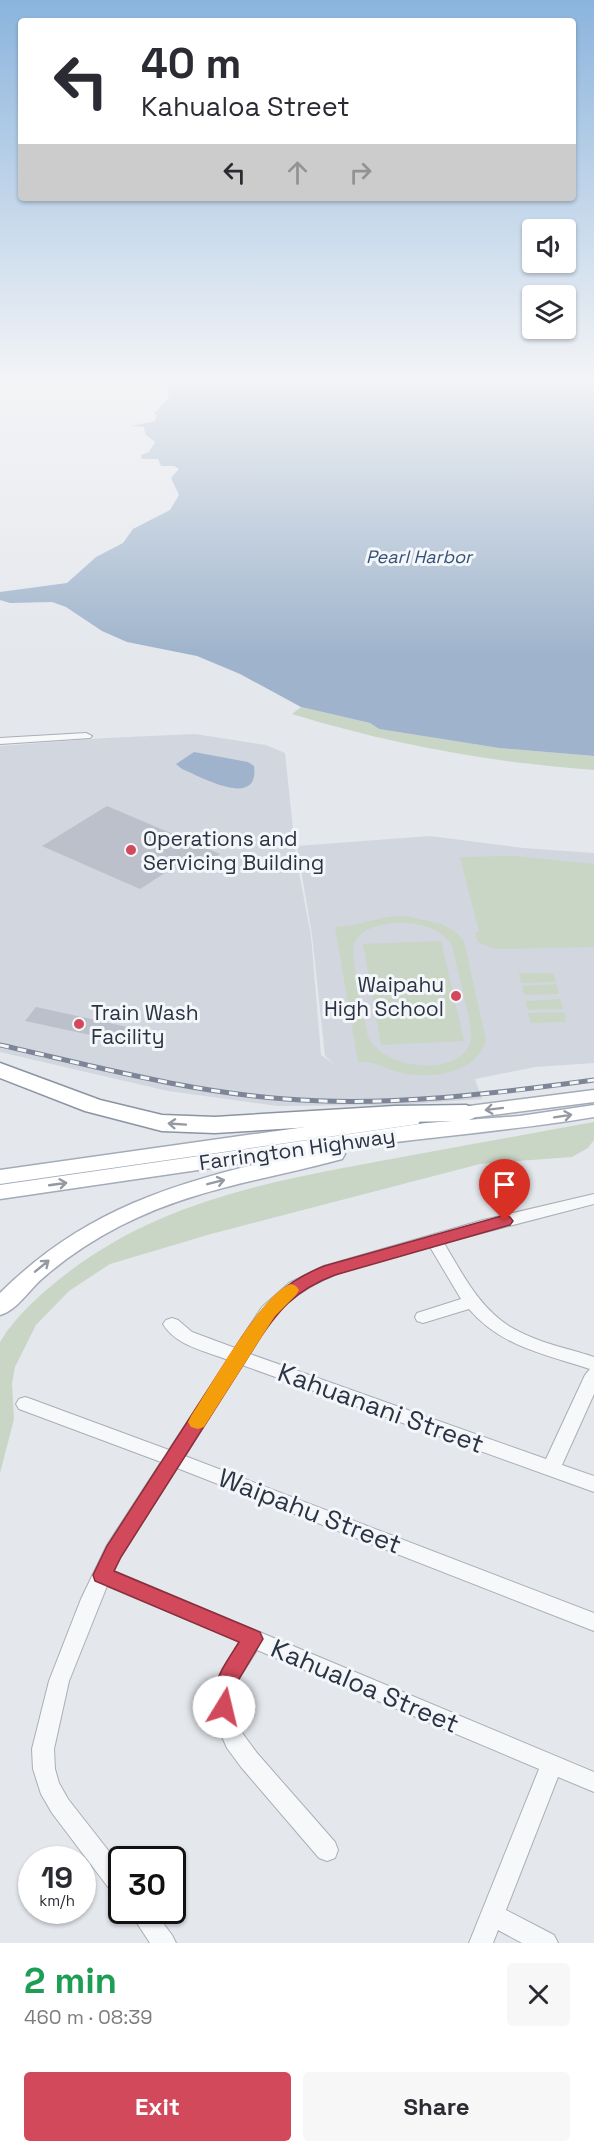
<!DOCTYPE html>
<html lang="en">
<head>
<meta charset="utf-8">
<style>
  :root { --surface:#fff; --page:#f7f7f7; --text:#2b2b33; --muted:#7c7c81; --accent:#d1495b }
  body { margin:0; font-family:"Space Grotesk",sans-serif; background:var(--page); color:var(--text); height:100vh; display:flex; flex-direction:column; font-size:22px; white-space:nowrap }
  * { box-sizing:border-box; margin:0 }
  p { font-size:20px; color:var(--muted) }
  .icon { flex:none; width:33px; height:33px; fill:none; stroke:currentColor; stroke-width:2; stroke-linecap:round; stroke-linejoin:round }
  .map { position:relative; height:1943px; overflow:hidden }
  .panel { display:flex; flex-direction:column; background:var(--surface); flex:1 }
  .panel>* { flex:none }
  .top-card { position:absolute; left:18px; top:18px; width:558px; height:183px; border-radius:6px; box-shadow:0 2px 4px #0004; background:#fff; color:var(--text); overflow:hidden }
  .controls { position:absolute; left:522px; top:219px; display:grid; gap:12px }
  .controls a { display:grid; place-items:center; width:54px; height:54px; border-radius:6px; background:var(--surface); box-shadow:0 2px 4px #0004; font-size:30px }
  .speed { position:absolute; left:18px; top:1846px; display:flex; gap:12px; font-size:30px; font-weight:700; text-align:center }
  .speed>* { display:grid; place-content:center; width:78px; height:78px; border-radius:50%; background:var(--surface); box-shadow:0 2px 4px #0004; line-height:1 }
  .speed small { font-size:15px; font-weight:400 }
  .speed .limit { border:3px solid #111; border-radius:9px; background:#fff; color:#111 }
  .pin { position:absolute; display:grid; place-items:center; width:51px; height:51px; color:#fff; margin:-62px -26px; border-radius:50% 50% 50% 0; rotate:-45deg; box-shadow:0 0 6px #0007 }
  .pin .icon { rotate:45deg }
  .me { position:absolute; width:66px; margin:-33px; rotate:9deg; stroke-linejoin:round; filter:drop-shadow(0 0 4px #0008) }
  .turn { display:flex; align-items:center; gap:21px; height:126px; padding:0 24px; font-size:27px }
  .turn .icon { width:78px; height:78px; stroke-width:2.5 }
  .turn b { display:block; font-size:42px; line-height:51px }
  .lanes { display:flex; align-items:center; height:57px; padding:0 24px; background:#0003; justify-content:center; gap:30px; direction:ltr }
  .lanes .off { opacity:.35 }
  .round { display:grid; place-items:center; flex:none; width:63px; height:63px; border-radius:6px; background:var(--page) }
  .headline { display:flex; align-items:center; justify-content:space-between; height:102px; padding:0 24px }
  h1 { font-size:36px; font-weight:700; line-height:45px; color:#1e9e55 }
  .primary-button { display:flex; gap:12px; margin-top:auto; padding:12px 24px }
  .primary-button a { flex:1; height:69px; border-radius:6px; background:var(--accent); color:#fff; font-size:24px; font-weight:700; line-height:69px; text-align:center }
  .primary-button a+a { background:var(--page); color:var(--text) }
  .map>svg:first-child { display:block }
  .built { fill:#d2d6de }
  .green { fill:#c9d6c5; fill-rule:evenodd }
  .water { fill:#9fb4cc }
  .building { fill:#bbc0ca }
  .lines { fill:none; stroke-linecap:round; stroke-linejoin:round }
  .minor-casing { stroke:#a9aeb7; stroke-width:2 }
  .major-casing { stroke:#a3abb8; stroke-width:3 }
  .highway-casing { stroke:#8b94a3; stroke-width:3 }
  .minor { fill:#f7f8fa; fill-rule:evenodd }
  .major { fill:#fff; fill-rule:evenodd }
  .highway { fill:#fff; fill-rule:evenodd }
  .rail-casing { stroke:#7d8696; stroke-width:5 }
  .rail { stroke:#f4f6f9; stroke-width:3; stroke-dasharray:9; stroke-linecap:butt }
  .oneway { stroke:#959aa2 }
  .route { fill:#d1495b; stroke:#882f3b; stroke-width:1.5 }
  .slow { fill:#f59e0b }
  .poi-dot { fill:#d1495b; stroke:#f4f6f9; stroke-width:2 }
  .labels { text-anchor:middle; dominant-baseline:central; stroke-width:6; stroke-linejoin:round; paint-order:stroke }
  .far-water-label { font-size:18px; font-style:italic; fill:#34527a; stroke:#f4f6f9 }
  .poi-label { font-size:21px; fill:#2b3445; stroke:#f4f6f9; text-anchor:start }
  .street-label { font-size:21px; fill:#2b3445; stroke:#f4f6f9 }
  .near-street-label { font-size:26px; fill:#2b3445; stroke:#f4f6f9 }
</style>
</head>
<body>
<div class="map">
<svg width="594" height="1943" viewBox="0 0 594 1943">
  <rect width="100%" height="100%" fill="#e4e7ec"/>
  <path class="built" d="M195 734 266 745 285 753 296 857 311 936 321 1055 334 1064 325 1056 312 935 297 846 430 836 523 848 594 853V1063L535 1067 475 1079 482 1099 397 1105 278 1106 168 1091 0 1052V746L106 738Z"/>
  <g class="green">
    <path d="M301 707 370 723 379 729 499 748 594 756V770C488 762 394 745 292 714Z"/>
    <path d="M514 856 594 864V947L494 949 478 942 475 933 479 932 460 857Z"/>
    <path d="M406 916 441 924 456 932 464 941 486 1041C475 1074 432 1079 402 1073 383 1069 379 1061 358 1062L335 927C361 926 380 915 406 916ZM392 923C414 922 439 926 452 945 455 960 474 1030 471 1040 461 1079 384 1070 368 1037 365 1021 350 956 354 945 359 929 378 925 392 923Z"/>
    <path d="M441 941 464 1041 381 1045 363 944Z"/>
    <path d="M553 973 556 982 521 983 519 973Z"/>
    <path d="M556 984 559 994 524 995 522 986Z"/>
    <path d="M560 999 563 1009 528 1010 525 1001Z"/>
    <path d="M564 1012 566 1022 531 1023 528 1013Z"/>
    <path d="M594 1122V1140L588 1148 572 1157 480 1164 211 1234 110 1264 69 1291 36 1325 15 1367 12 1384 14 1419 0 1473V1342C16 1315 42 1293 66 1274 164 1198 279 1180 397 1158 463 1146 528 1134 594 1122Z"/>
  </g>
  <g class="water">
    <path d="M165 381H594V756L499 748 379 729 370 723 301 707 240 674 197 656 127 642 102 631 66 607 52 602 10 603 0 600V592L67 583 96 557 123 543 133 529 170 510 179 495 171 478 179 469 174 466H161L158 459H142L141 455 149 452 155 442 145 434 144 427 131 426 155 421 157 415 154 414 168 398 170 390Z"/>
    <path d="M194 752 248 762 254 766C260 810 201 777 182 769L176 764Z"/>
  </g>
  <g class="building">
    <path d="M107 806 220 854 198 868 182 862 140 889 42 846Z"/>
    <path d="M36 1007 132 1028 123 1042 25 1021Z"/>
  </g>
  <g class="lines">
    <g class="minor-casing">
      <g id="minor">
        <path d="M86 733 92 736 90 738 0 744V738Z"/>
        <path d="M594 1194V1204L444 1243C463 1275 481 1311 514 1329 539 1343 567 1348 594 1357V1394L562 1465 594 1476V1492L242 1365 185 1456 594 1613V1631L177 1468 121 1556 114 1571 594 1772V1792L558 1777 506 1910 554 1935 558 1943H522L498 1930 493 1943H469L539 1769 257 1650 238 1680 234 1691 238 1723 243 1734 257 1753 335 1842 338 1850 335 1858 327 1861 319 1858 241 1767 227 1748 216 1723 214 1691 222 1669 240 1642 107 1586 69 1681 54 1749 55 1769 59 1783 68 1799 122 1868V1898L114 1895 52 1813 41 1794 33 1769 32 1749 49 1681 81 1599 107 1545 161 1462 19 1409 16 1404 19 1399 25 1397 31 1399 169 1450 228 1360C206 1351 176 1346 163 1324L166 1320 172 1318 178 1320 192 1332 235 1348 262 1307 289 1283 324 1266 483 1220ZM430 1247 461 1299 417 1313 415 1317 417 1321 423 1323 469 1309C502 1347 544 1354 590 1369L585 1375 546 1459 250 1354C258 1341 265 1326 275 1315 313 1272 377 1262 430 1247Z"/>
        <path d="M129 1911H154L172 1935 176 1943H150Z"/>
      </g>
    </g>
    <g class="major-casing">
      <g id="major">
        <path d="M594 1090V1102L454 1120 447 1119 444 1114 447 1109 454 1108Z"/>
        <path d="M594 1105V1117C510 1131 426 1137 342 1149L345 1154 342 1159C265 1180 194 1188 120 1226 93 1240 67 1257 44 1277 30 1288 18 1310 0 1315V1293C85 1209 174 1183 287 1157L0 1199V1185L426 1123 520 1116Z"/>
        <path d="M411 1112 418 1114 421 1119 418 1124 0 1184V1170Z"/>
      </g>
    </g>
    <g class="highway-casing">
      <path id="highway" d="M0 1063 100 1100 162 1115 215 1117 395 1106 466 1105 474 1108 478 1113 474 1118 466 1121 395 1122 215 1133 162 1131 85 1111 0 1078Z"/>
    </g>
    <use href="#minor" class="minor"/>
    <use href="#major" class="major"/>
    <use href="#highway" class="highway"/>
    <g class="rail-casing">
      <path id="rail" d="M0 1045C94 1066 189 1092 286 1099 389 1107 492 1094 594 1080"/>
    </g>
    <use href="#rail" class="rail"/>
  </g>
  <defs><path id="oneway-shaft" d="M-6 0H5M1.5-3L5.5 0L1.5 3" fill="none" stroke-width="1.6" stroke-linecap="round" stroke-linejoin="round" transform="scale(1.5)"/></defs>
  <g class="oneway">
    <use href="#oneway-shaft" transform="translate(494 1109) rotate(173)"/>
    <use href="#oneway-shaft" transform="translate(563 1116) rotate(-9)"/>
    <use href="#oneway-shaft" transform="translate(177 1124) rotate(-176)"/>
    <use href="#oneway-shaft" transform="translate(216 1182) rotate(-14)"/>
    <use href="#oneway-shaft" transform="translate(58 1184) rotate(-8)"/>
    <use href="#oneway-shaft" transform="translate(42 1266) rotate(-39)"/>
  </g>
  <linearGradient id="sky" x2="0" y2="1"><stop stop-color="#8bb4dd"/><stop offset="0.58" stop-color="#f3f4f6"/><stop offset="1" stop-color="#f3f4f6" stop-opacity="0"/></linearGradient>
  <rect width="594" height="653" fill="url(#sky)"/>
  <path class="route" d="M505 1215 510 1217 513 1221 510 1225 335 1275C295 1290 277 1311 255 1346L121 1557 114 1571 260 1632 263 1639 239 1679 232 1714 224 1717 217 1714C205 1689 226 1663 239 1642L95 1581 93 1575 107 1546 242 1337C266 1302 284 1282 324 1266Z"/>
  <path class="slow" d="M291 1284 296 1286 299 1290 296 1295 275 1316 204 1427 198 1429 191 1427 188 1422 191 1416C209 1389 262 1293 291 1284Z"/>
  <g class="poi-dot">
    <circle cx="131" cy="850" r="6"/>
    <circle cx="456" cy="996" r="6"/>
    <circle cx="79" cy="1024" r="6"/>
  </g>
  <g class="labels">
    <g class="far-water-label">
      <text x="419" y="556">Pearl Harbor</text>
    </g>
    <g class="poi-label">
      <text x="143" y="838">Operations and<tspan x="143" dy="24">Servicing Building</tspan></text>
      <text x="444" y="984" text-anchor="end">Waipahu<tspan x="444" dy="24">High School</tspan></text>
      <text x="91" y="1012">Train Wash<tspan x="91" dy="24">Facility</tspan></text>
    </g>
    <g class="street-label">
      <text transform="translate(297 1149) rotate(-8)">Farrington Highway</text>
    </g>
    <g class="near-street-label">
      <text transform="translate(381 1408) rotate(20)">Kahuanani Street</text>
      <text transform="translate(310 1511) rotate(21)">Waipahu Street</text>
      <text transform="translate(365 1686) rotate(23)">Kahualoa Street</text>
    </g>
  </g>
</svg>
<div class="controls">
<a><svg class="icon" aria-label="sound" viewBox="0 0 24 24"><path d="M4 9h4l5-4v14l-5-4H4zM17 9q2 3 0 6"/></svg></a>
<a><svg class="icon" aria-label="layers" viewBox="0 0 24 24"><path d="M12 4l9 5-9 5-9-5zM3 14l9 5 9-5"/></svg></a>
</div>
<div class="speed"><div>19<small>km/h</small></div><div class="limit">30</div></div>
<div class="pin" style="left:505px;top:1221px;background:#d93025"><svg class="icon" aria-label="arrive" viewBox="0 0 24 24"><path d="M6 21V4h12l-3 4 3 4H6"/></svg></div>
<svg class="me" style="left:224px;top:1707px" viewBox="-20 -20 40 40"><circle r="19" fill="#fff"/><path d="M0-13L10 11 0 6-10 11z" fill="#d1495b"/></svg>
<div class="top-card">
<div class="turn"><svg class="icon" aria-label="left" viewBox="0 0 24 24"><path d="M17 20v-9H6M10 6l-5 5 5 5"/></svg><div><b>40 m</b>Kahualoa Street</div></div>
<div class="lanes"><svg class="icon" aria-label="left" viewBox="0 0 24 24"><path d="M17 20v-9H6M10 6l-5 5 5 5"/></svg><svg class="icon off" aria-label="ahead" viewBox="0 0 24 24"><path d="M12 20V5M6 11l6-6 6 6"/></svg><svg class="icon off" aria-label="right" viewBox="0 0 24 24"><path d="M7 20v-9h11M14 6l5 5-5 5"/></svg></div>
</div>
</div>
<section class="panel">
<div class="headline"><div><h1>2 min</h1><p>460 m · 08:39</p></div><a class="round"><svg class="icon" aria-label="close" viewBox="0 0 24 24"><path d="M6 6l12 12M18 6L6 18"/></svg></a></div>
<div class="primary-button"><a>Exit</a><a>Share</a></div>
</section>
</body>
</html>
